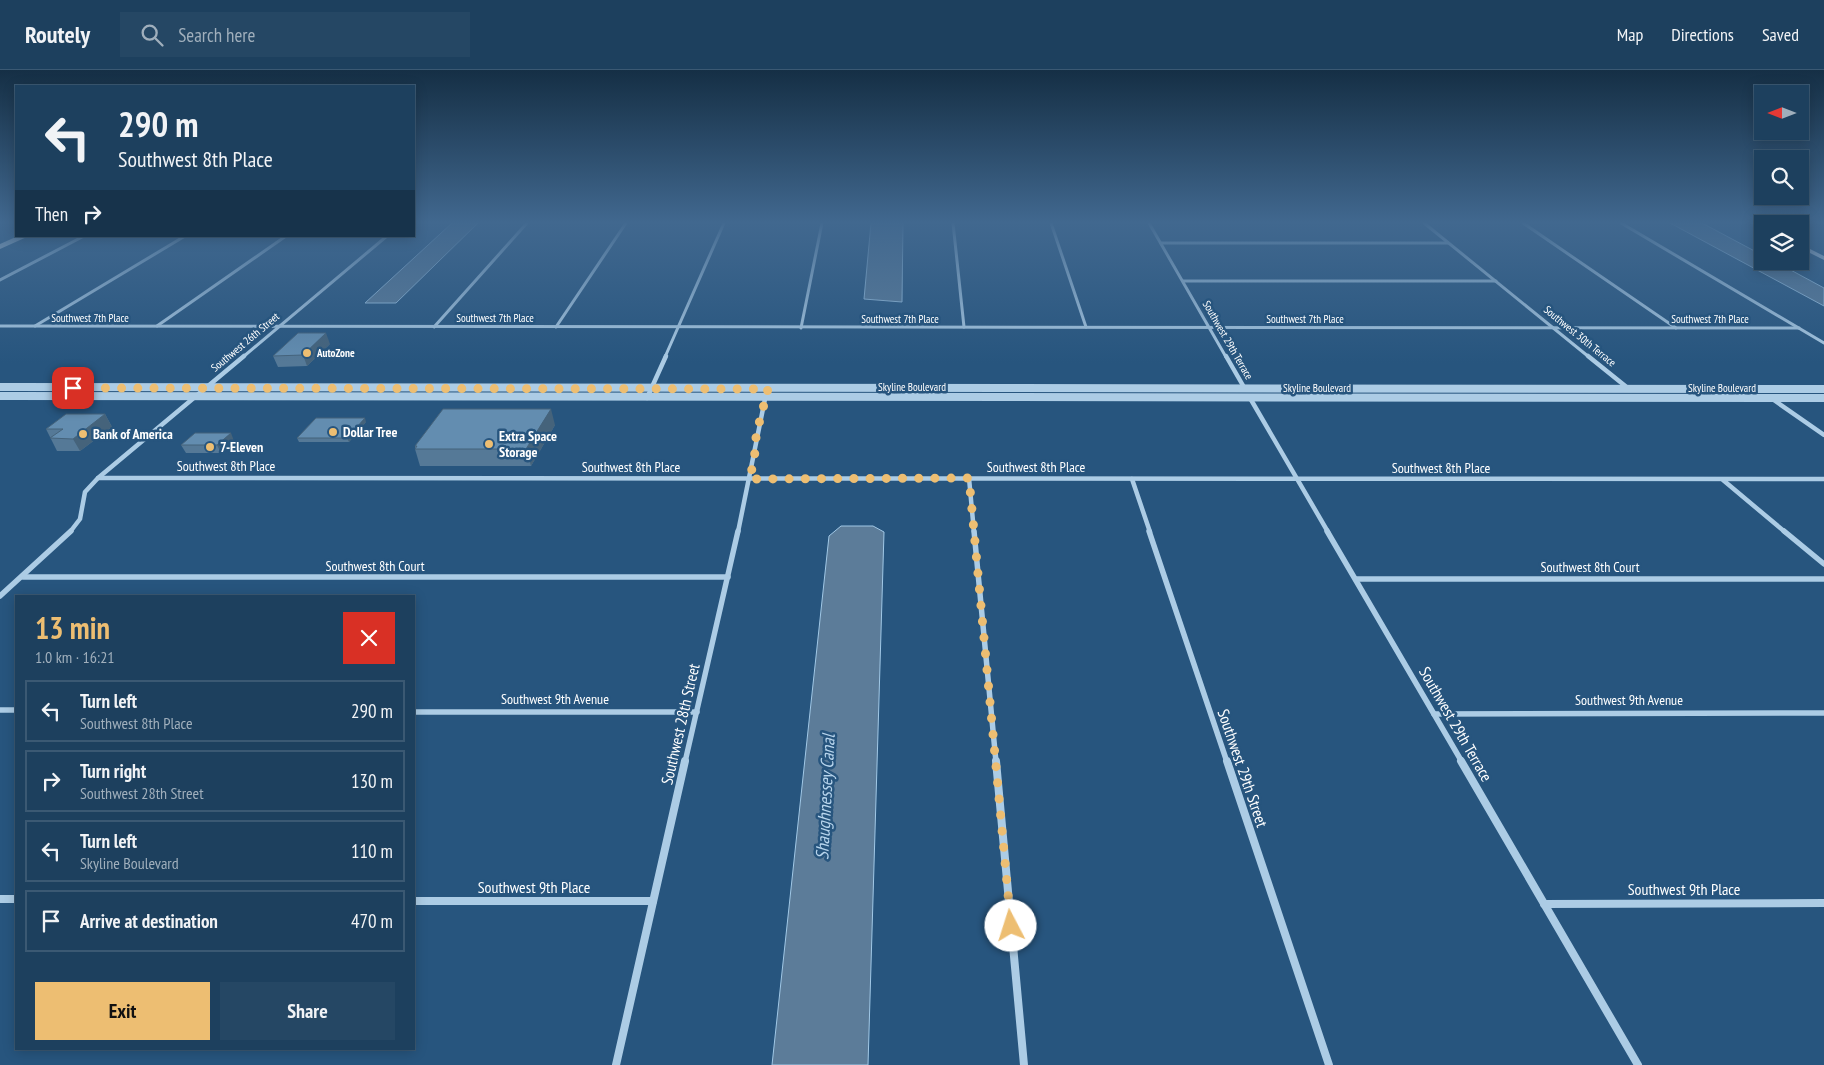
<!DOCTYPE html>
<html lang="en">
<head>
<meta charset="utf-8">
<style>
  :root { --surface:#1d405e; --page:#254764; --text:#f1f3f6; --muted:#a0afbc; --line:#3b5973; --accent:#edbe72 }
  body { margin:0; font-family:"PT Sans Narrow",sans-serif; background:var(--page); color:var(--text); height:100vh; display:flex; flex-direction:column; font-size:19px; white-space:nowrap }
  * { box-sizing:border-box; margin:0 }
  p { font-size:16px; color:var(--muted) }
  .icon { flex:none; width:28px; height:28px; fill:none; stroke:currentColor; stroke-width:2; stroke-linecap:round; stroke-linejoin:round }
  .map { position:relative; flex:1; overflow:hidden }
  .details { position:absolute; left:15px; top:525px; width:400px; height:455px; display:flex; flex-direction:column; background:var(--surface); border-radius:0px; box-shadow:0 2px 12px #0003,0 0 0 1px var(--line) }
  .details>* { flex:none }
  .hud { position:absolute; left:15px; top:15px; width:400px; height:152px; border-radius:0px; box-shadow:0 2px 12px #0003,0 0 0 1px var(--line); background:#1d405e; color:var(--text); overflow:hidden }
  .needle { width:32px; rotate:270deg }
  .buttons { position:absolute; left:1754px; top:15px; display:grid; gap:10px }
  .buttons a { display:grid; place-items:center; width:55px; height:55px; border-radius:0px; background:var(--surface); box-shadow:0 2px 12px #0003,0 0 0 1px var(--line); font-size:25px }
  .pin { position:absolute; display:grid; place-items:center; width:42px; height:42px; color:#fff; margin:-21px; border-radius:10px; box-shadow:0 2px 8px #0006 }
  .me { position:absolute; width:55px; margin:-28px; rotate:355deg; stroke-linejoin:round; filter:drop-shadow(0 0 4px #0008) }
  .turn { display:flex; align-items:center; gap:18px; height:105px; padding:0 20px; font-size:22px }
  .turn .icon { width:65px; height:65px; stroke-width:2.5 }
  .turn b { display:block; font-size:35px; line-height:42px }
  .then { display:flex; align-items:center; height:48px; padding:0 20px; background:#0003; gap:10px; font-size:19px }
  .round { display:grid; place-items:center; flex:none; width:52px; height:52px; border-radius:0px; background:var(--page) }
  .head { display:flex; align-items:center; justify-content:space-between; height:85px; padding:0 20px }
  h1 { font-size:30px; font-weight:800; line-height:38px; color:var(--accent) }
  .action { display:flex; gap:10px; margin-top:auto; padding:10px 20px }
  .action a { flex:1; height:58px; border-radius:0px; background:var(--accent); color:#111; font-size:20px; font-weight:800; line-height:58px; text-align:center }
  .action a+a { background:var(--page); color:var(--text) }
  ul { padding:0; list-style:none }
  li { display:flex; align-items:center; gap:15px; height:62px; margin:0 10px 8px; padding:0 10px; border:2px solid var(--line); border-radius:0px }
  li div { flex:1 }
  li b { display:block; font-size:19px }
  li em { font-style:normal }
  header { display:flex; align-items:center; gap:30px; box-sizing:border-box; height:70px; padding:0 25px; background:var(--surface); border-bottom:1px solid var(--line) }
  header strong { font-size:24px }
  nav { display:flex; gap:28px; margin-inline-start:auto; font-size:18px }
  .search { width:350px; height:45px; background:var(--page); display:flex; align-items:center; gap:12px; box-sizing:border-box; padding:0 18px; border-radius:0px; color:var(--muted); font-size:19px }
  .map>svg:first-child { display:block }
  .water { fill:#5c7c99; stroke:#a1c8e6 }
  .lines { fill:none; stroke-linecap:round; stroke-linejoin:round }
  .minor-far3 { stroke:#accce5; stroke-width:3 }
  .minor-far2 { stroke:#accce5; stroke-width:4.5 }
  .minor-far1 { stroke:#accce5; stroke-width:5.5 }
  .minor { stroke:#accce5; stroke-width:8 }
  .tertiary { stroke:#accce5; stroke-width:8 }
  .secondary { fill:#d6e6f5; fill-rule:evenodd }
  .trunk { fill:#f6fafe; fill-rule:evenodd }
  .wall { fill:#557997 }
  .shaded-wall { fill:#45637b }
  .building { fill:#638db0; stroke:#45637b }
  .route { stroke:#edbe72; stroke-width:9; stroke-dasharray:0 16.2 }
  .poi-dot { fill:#edbe72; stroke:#27557e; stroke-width:2 }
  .labels { text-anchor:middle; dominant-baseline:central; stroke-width:5; stroke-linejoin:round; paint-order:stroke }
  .far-street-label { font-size:11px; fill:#fff; stroke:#27557e }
  .far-poi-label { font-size:11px; font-weight:bold; fill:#fff; stroke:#27557e; text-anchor:start }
  .poi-label { font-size:14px; font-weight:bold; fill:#fff; stroke:#27557e; text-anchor:start }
  .street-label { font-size:14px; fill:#fff; stroke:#27557e }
  .near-street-label { font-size:16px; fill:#fff; stroke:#27557e }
  .near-water-label { font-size:18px; font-style:italic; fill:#b8d5ed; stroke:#27557e }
</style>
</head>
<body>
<header>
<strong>Routely</strong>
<div class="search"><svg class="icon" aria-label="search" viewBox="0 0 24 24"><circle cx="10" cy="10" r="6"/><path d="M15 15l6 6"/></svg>Search here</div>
<nav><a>Map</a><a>Directions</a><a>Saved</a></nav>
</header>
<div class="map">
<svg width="1824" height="995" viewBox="0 0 1824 995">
  <rect width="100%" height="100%" fill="#27557e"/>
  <g class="water">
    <path d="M452 153H478L396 233H365Z"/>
    <path d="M871 153H903L902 232 864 229Z"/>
    <path d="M1670 153H1702L1762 185V191H1774L1824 218V236Z"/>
    <path d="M841 456H873L884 462 868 995H772L829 466Z"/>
  </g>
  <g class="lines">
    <g class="minor-far3">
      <path d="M953 153 964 257"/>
      <path d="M1051 153 1086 257"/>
      <path d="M1149 153 1226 287"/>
      <path d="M1424 153 1589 287"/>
      <path d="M1523 153 1676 258"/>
      <path d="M1621 153 1824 273"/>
      <path d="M1161 173H1448"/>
      <path d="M0 210 84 166"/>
      <path d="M1183 211H1496"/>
      <path d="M0 256 1799 258"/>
      <path d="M35 256 185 166"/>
      <path d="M157 256 286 166"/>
      <path d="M434 257 527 153"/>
      <path d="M556 257 626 153"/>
      <path d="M801 258 822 153"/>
      <path d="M243 287 387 166"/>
      <path d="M665 287 724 153"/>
    </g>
    <g class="minor-far2">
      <path d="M1226 286 1245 319"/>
      <path d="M1588 286 1629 319"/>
      <path d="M647 328 666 286"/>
      <path d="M1250 328 1328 462"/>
      <path d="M1771 328 1824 365"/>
      <path d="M98 408 1824 409"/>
      <path d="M969 408 974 462"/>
      <path d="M1132 409 1150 462"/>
      <path d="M1723 410 1785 462"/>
      <path d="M70 462 80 449 85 422 98 408 244 286"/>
      <path d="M738 462 766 324"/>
    </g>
    <g class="minor-far1">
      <path d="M974 461 996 692"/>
      <path d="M1149 461 1227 692"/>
      <path d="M1327 461 1462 692"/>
      <path d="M1784 461 1824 494"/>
      <path d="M23 507H728"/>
      <path d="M1356 509H1824"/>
      <path d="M0 526 71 461"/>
      <path d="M0 640H16"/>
      <path d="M414 642H697"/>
      <path d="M1434 644 1824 643"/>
      <path d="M685 692 738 461"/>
    </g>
    <g class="minor">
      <path d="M996 691 1024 995"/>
      <path d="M1227 691 1329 995"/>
      <path d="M1461 691 1638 995"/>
      <path d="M0 829H16"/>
      <path d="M414 831H653"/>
      <path d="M1544 834 1824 833"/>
      <path d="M616 995 685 691"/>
    </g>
    <g class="tertiary">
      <path d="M0 317 1824 319"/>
      <path d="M0 326 1824 328"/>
    </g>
    <g class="secondary">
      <path d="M1750 153H1757L1762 156V160Z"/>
      <path d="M1800 174 1824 186V190L1800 178Z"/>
    </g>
    <path class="trunk" d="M18 166H29L0 179V174Z"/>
  </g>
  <g class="wall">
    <path d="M330 274 307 296 278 297 273 286Z"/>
    <path d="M105 344 112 357 80 381H57L46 359Z"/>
    <path d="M366 352 349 372H299L297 368Z"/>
    <path d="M555 355 531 396H420L415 379V376Z"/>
    <path d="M234 371 221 383H186L181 375Z"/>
  </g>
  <g class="shaded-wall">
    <path d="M326 263 330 274 307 296 303 285Z"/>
    <path d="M551 339 555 355 531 396 526 379Z"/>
    <path d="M105 344 112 357 80 381 73 369Z"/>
    <path d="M365 348 366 352 349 372 347 368Z"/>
    <path d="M231 363 234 371 221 383 217 375Z"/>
  </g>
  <g class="building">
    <path d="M298 263H326L303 285 273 286Z"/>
    <path d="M443 339H551L526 379H415L417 376H415Z"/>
    <path d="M66 344H105L73 369 50 368 63 359H46Z"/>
    <path d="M316 348H365L347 368H297Z"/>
    <path d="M195 363H231L217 375H181Z"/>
  </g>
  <linearGradient id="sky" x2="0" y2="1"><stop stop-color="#152f45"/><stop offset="0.52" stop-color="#41688f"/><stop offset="1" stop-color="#41688f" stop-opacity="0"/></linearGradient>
  <rect width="1824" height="293" fill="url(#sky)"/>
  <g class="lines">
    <path class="route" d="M73 318 768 319 756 365V377L750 409 969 408 1011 856"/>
  </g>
  <g class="poi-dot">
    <circle cx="307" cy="283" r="5"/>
    <circle cx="333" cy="362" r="5"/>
    <circle cx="83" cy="364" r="5"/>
    <circle cx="489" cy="374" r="5"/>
    <circle cx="210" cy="377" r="5"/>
  </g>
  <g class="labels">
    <g class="far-street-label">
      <text x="90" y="248">Southwest 7th Place</text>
      <text x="495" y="248">Southwest 7th Place</text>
      <text x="900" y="249">Southwest 7th Place</text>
      <text x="1305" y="249">Southwest 7th Place</text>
      <text x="1710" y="249">Southwest 7th Place</text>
      <text transform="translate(1580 266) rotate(39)">Southwest 30th Terrace</text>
      <text transform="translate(1228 270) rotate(60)">Southwest 29th Terrace</text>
      <text transform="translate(245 272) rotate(-40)">Southwest 26th Street</text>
      <text x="912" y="317">Skyline Boulevard</text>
      <text x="1317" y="318">Skyline Boulevard</text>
      <text x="1722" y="318">Skyline Boulevard</text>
    </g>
    <g class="far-poi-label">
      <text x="317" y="283">AutoZone</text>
    </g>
    <g class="poi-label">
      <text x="343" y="362">Dollar Tree</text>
      <text x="93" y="364">Bank of America</text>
      <text x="499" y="366">Extra Space<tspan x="499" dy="16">Storage</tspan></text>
      <text x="220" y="377">7-Eleven</text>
    </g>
    <g class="street-label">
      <text x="226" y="396">Southwest 8th Place</text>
      <text x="631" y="397">Southwest 8th Place</text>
      <text x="1036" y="397">Southwest 8th Place</text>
      <text x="1441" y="398">Southwest 8th Place</text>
      <text x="375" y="496">Southwest 8th Court</text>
      <text x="1590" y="497">Southwest 8th Court</text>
      <text x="555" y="629">Southwest 9th Avenue</text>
      <text x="1629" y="630">Southwest 9th Avenue</text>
    </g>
    <g class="near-street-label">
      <text transform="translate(680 654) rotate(-77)">Southwest 28th Street</text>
      <text transform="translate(1456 654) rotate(60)">Southwest 29th Terrace</text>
      <text transform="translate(1243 698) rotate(71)">Southwest 29th Street</text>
      <text x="534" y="817">Southwest 9th Place</text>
      <text x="1684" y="819">Southwest 9th Place</text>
    </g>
    <g class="near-water-label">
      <text transform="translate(825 727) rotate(-87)">Shaughnessey Canal</text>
    </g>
  </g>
</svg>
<div class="buttons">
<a><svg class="needle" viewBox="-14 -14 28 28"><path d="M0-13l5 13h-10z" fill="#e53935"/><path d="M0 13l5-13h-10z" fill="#a0afbc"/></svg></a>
<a><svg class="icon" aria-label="search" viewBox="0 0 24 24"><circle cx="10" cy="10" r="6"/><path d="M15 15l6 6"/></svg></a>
<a><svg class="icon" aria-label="layers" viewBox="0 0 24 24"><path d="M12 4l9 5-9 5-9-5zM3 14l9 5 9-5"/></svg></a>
</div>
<div class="pin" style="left:73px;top:318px;background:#d93025"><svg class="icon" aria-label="arrive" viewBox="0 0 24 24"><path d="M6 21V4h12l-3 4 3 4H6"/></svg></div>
<svg class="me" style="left:1011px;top:856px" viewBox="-20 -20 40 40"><circle r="19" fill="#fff"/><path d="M0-13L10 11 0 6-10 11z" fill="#edbe72"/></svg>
<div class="hud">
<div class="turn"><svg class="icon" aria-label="left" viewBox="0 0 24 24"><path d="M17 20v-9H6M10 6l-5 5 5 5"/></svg><div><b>290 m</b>Southwest 8th Place</div></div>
<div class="then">Then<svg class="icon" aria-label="right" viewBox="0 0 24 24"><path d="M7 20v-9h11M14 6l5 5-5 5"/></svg></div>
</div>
<section class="details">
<div class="head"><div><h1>13 min</h1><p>1.0 km · 16:21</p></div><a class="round" style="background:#d93025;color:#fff"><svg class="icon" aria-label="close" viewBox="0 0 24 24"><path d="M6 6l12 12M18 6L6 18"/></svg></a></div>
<ul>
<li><svg class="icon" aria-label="left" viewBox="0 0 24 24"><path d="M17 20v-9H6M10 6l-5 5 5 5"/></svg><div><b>Turn left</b><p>Southwest 8th Place</p></div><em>290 m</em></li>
<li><svg class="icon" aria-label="right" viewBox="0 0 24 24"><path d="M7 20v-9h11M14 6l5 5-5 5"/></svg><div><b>Turn right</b><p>Southwest 28th Street</p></div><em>130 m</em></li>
<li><svg class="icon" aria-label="left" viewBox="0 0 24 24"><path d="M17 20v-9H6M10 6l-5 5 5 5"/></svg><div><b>Turn left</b><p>Skyline Boulevard</p></div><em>110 m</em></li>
<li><svg class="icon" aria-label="arrive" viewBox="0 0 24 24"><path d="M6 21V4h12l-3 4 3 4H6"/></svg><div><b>Arrive at destination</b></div><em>470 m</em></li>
</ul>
<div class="action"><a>Exit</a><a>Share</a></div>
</section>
</div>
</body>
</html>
